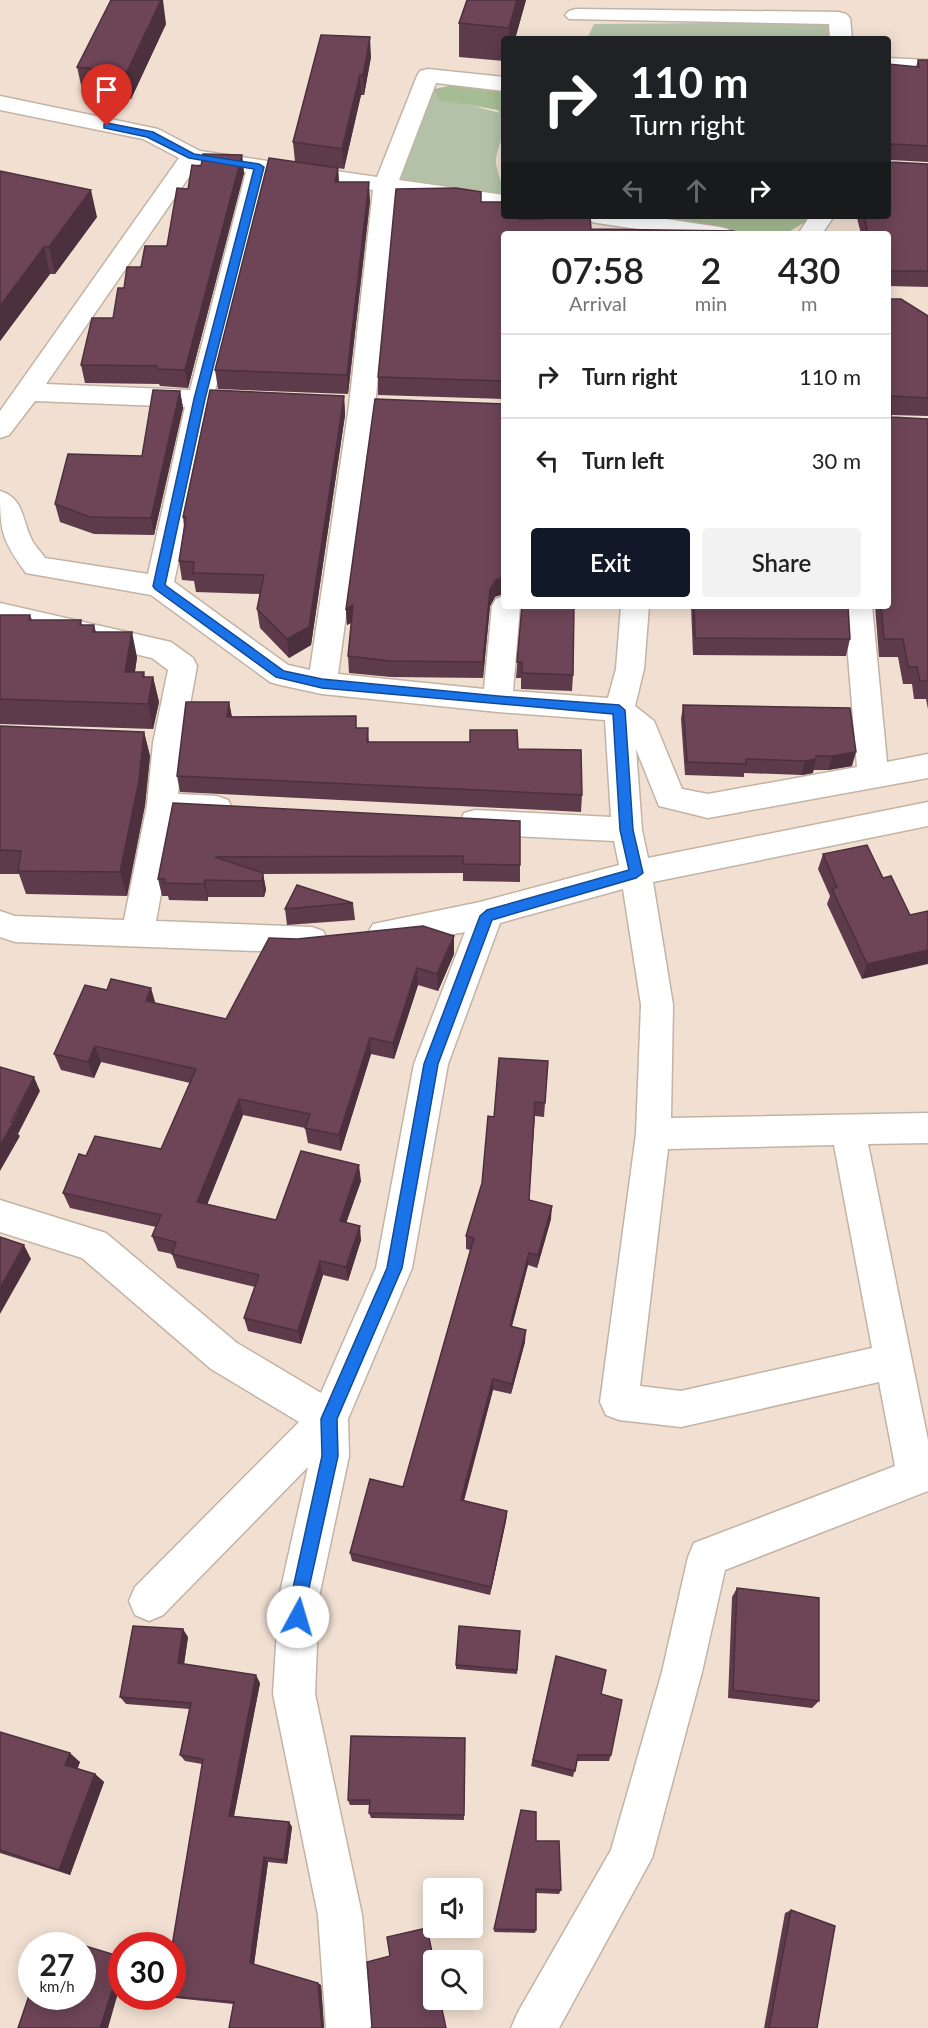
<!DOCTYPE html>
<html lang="en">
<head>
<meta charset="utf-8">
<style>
  :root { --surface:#fff; --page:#f2f2f2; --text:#222; --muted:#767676; --line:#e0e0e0; --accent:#111827 }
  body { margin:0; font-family:Lato,sans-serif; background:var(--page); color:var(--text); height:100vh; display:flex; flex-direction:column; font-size:22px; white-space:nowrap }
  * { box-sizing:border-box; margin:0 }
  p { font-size:20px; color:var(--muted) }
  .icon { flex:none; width:33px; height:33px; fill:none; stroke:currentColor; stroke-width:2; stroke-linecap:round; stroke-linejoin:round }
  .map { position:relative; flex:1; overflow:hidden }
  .details { position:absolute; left:501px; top:231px; width:390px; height:378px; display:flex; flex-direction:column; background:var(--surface); border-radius:6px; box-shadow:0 3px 15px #0003 }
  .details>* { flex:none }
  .top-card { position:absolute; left:501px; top:36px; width:390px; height:183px; border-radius:6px; box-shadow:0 3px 15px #0003; background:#202124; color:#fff; overflow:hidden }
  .tools { position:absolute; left:423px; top:1878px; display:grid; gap:12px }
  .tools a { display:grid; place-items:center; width:60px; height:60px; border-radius:6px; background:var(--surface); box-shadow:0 3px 15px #0003; font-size:30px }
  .speed { position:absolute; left:18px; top:1932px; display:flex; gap:12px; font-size:30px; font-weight:700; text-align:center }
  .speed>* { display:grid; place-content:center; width:78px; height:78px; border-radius:50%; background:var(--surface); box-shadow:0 3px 15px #0003; line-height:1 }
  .speed small { font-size:15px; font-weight:400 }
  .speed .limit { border:9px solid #d22; background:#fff; color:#111 }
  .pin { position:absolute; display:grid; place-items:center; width:51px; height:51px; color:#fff; margin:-62px -26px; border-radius:50% 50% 50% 0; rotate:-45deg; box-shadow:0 0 6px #0007 }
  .pin .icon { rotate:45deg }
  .me { position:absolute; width:66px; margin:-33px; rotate:6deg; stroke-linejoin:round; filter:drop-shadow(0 0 4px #0008) }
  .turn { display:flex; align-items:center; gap:21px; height:126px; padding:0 30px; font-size:27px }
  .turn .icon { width:78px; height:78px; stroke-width:2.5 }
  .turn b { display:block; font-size:42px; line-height:51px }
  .lanes { display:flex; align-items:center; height:57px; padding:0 30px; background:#0003; justify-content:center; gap:30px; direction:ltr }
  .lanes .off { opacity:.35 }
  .eta { display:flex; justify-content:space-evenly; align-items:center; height:102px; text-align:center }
  .eta b { font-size:36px; font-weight:600; line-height:42px }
  .action { display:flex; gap:12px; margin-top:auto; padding:12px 30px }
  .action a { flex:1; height:69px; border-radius:6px; background:var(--accent); color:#fff; font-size:24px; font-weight:600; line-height:69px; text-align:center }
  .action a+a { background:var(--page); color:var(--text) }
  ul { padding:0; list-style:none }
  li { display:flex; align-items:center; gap:18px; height:84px; padding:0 30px; border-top:2px solid var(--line) }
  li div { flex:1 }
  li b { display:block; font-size:22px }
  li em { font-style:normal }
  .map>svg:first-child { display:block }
  .green { fill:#b3c1a8 }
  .forest { fill:#a6bc94 }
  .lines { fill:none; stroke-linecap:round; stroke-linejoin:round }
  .street-casing { stroke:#c3b3a5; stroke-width:3 }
  .street { fill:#fff; fill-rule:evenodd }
  .wall { fill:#5e3b4b }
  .shaded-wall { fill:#4c303d }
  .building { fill:#6d4557; stroke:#4c303d; stroke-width:1.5 }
  .route { fill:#1a73e8; stroke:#114b97; stroke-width:1.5 }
</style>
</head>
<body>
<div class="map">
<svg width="928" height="2028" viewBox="0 0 928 2028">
  <rect width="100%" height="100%" fill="#f1e0d2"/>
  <g class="green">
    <path d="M830 22 834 39H587L594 24Z"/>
    <path d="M428 78 443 98 500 113C511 129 498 142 496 159 495 170 504 184 504 197L385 185Z"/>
  </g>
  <g class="forest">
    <path d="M459 84 504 89V121L498 110 440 100 434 89Z"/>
    <path d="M627 216H812V218L785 234H745Z"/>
  </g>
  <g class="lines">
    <g class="street-casing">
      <g id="street">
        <path d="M576 9 839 12 846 14 850 18 852 39H830L829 24 569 19 565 15 569 11Z"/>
        <path d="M888 58 928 60V72L888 70Z"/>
        <path d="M428 69 504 77V91L436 83 399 180 504 195V209L396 193 375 406 338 674 484 689 492 606 496 599 504 596V606H520L513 691 608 698 616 669 621 606H649L644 669 635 706 654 721 682 789 708 794 857 767 844 606H872L887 762 928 754V778L708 818 659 806 636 749 642 830 648 858 928 802V826L653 882 673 1005 671 1118 928 1113V1143L868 1144 928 1440V1491L725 1570 702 1672 652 1858 559 2028H511L518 2012 611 1850 662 1672 688 1557 694 1543 895 1466 879 1382 681 1427 619 1420 606 1415 600 1402 636 1134 641 1005 623 889 500 923 448 1064 412 1268 348 1419 349 1456 319 1597 315 1694 362 1915 372 2028H326L318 1915 273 1694 279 1597 308 1467 163 1615 149 1621 135 1615 129 1601 135 1587 299 1422 211 1369 82 1258 0 1232V1200L106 1233 237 1343 321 1393 376 1268 414 1064 465 932 384 946 373 942 368 933 373 924 480 902 619 865 614 841 475 834 464 831 460 822 464 813 475 810 611 817 605 720 498 712 322 694 280 685 270 682 151 595 26 573C2 540 0 532 0 491 25 498 22 523 33 542 36 547 41 552 45 558L148 574 185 407 35 401 9 435 0 438V411L179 158 143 139 0 110V96L158 129 200 151 377 177 417 76 420 71ZM198 164 246 172 190 390 46 384ZM268 175 373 190 349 406 310 670 288 665 174 582 211 408 253 409 262 407 266 401 262 395 215 391ZM834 1145 872 1348 681 1391 640 1386 668 1149Z"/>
        <path d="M518 216H542L541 234H517Z"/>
        <path d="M585 216H646L720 227 728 229 732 234H671L597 223 589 221Z"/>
        <path d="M810 216H834L822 234H798Z"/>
        <path d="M0 603 171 642 193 658 197 666 183 743 178 794 217 796 228 800 232 808 228 816 217 820 175 818 156 921 312 927 323 931 328 940 323 949 312 953 15 942 0 937V911L15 916 124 920 147 805 153 743 168 670 152 658 0 623Z"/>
      </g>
    </g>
    <use href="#street" class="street"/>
  </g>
  <g class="wall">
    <path d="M526 0 515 39H504V61L459 57V23Z"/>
    <path d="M166 24 131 99 83 94 77 67Z"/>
    <path d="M371 57 364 95H361L344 169 295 162 293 142Z"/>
    <path d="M918 60H928V162L890 160V162L928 164V287L888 286V234H861L857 218 858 216H888V64L916 67Z"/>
    <path d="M242 155 244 173 188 388 160 386 159 384 85 383 81 365 113 318 124 288 141 267 167 246 188 189 201 166Z"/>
    <path d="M338 168 339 182 370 201 348 394 218 389 215 370Z"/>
    <path d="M0 171 97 217 55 274H50L0 341Z"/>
    <path d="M481 202 504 216 591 229 504 234V399L378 395V377Z"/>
    <path d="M888 299 928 316V416L891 415V417L928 419V709L926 699H914L912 684H903L898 657H879L875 606H888Z"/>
    <path d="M180 391 183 408 154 535 94 534 60 522 55 504 142 456Z"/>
    <path d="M344 396 345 415 311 645 289 658 260 628 257 609 260 594 196 592 194 581 182 580 179 561 184 527 183 517Z"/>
    <path d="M495 597 490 606 483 678 391 677 349 673 348 656 351 623 347 625 346 609Z"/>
    <path d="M522 606 573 675 572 691 521 689V678H516Z"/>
    <path d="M691 606H848L850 639 846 656 693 655Z"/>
    <path d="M0 615H30L32 620H81L82 625H94L96 632 137 657 135 672 145 677H153L159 702 153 729 0 724Z"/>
    <path d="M229 702 232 717 357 728H368L369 742 518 749 582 795 581 812 180 792 177 776Z"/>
    <path d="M683 705 850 708 852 766 828 770H813V773L802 775 744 773V777L685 775 681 719Z"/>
    <path d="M0 726 144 732 150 756 145 805 127 896 26 894 19 874H0Z"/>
    <path d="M173 803 520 865V882L463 881V873L263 874 266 890 264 897H208V901L169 900 168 896H162L158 879Z"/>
    <path d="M823 854 883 878 910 915 862 979 827 904 830 896 818 869Z"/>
    <path d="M353 903 355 920 287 925 285 909Z"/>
    <path d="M454 954 438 991 418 985 394 1059 371 1054 341 1151 308 1143 305 1128 243 1115 207 1205 276 1220 361 1181 346 1222 361 1240 348 1281 323 1275 301 1344 248 1331 244 1318 255 1287 177 1268 172 1254 158 1251 152 1236 156 1227 70 1208 63 1193 86 1156 161 1149 190 1083 101 1062 94 1078 61 1070 54 1054 156 1003 226 1019Z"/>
    <path d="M548 1061 544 1117 535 1116 529 1200 551 1219 537 1268 528 1265 512 1326 525 1342 511 1394 493 1390 464 1501 507 1511 506 1521 490 1595 352 1561 350 1553 403 1487 470 1250 466 1249V1236L482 1183 494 1117Z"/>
    <path d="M737 1588 819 1701 812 1708 728 1698 732 1597Z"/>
    <path d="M520 1631 517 1674 456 1669V1665Z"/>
    <path d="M188 1637 184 1664 260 1683 234 1816 289 1822 292 1827 287 1864 268 1862 254 1964 321 1985 324 2028H229L233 2004 155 1996H172L202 1764 185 1761 180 1755 189 1709 126 1704 120 1697Z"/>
    <path d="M556 1656 601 1694 611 1755 609 1761H577L573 1777 531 1766Z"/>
    <path d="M0 1732 80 1762 77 1768 95 1774 104 1782 70 1875 0 1853Z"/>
    <path d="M465 1738 464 1820 371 1818 369 1813 370 1805H350L348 1800Z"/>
    <path d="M521 1810 561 1890 559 1894 536 1893V1930L535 1933 494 1932Z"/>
    <path d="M791 1910 817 2028H764L785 1913Z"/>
  </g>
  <g class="shaded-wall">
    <path d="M161 0H163L166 24 131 99 127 72Z"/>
    <path d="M517 0H526L515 39H509V28Z"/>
    <path d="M370 37 371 57 364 95 363 76Z"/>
    <path d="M360 75 361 95 344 169 342 149Z"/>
    <path d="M242 155 244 173 188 388 185 370Z"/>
    <path d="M338 168 339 187 335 182Z"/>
    <path d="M369 182 370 201 348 394 347 375Z"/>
    <path d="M91 190 97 217 55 274 49 247Z"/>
    <path d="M44 247 50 274 0 341V306Z"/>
    <path d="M180 391 183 408 154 535 151 518Z"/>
    <path d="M344 396 345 415 311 645 289 658 287 639Z"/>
    <path d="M504 578V594L495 597 490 606 483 678V662L490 589 496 580Z"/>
    <path d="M353 605 354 621 347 625 346 609Z"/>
    <path d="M132 632 137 657 131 697 125 672Z"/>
    <path d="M144 672 149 697 153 677 159 702 153 729 148 704 143 677Z"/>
    <path d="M229 702 232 718 227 717Z"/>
    <path d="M144 732 150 756 145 805 127 896 120 872Z"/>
    <path d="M856 752 852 766 828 770 832 756Z"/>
    <path d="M816 759 813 773 802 775 805 761Z"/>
    <path d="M263 873 266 890 264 897 262 881Z"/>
    <path d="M205 880 208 897V901L204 884Z"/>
    <path d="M454 936V954L438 991 437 974Z"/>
    <path d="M928 950V964L862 979 867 964Z"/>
    <path d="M417 968 418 985 394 1059 393 1043Z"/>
    <path d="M151 988 156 1005 146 1001Z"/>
    <path d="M370 1038 371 1054 341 1151 339 1135Z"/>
    <path d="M95 1046 101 1062 94 1078 88 1062Z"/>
    <path d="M34 1077 40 1091 18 1134 20 1136 0 1171V1146Z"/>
    <path d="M239 1099 243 1115 202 1217 197 1202Z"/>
    <path d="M359 1165 361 1181 342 1235 340 1221Z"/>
    <path d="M552 1206 551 1219 537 1268 538 1255Z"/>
    <path d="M360 1226 361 1240 348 1281 346 1267Z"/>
    <path d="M24 1245 31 1259 0 1314V1288Z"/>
    <path d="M529 1253 528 1265 509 1337 510 1326Z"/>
    <path d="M320 1261 323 1275 301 1344 298 1331Z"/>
    <path d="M526 1330 525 1342 511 1394 512 1384Z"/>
    <path d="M493 1379V1390L461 1510V1500Z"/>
    <path d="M507 1511 506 1521 490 1595 491 1587Z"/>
    <path d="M183 1629 188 1637 183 1671 178 1663Z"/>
    <path d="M256 1675 260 1683 233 1821 229 1816Z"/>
    <path d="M70 1753 80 1762 76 1773 65 1765Z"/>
    <path d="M95 1774 104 1782 70 1875 59 1870Z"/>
    <path d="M289 1822 292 1827 287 1864 284 1860Z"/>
    <path d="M264 1857 268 1862 254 1965 250 1963Z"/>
    <path d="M318 1983 321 1985 324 2028H322Z"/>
    <path d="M112 1991 118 1993 108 2028H100Z"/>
  </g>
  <g class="building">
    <path d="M111 0H161L127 72 77 67Z"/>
    <path d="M467 0H517L509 28 459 23Z"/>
    <path d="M321 35 370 37 363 76 360 75 342 149 293 142Z"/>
    <path d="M918 60H928V146L892 144 889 146 890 162 928 164V271H888V234H868L864 216H888V64L919 67Z"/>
    <path d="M203 154 242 155 185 370 157 369V366L81 365 92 318H113L118 288H124L127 267H141L145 246H167L177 188 188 189 192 165 201 166Z"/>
    <path d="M269 158 338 168 335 182H369L347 375 215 370Z"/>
    <path d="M0 171 91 190 49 247H44L0 306Z"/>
    <path d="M456 188 481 192V202H504V216H517L518 219H542L543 216H590L591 229 734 231V234H504V381L378 377 396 189Z"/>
    <path d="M888 299H901L928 316V398L891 396V417L928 419V681H920L917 667H908L903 639H884L881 606H888Z"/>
    <path d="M153 390 180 391 151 518 90 517 55 504 68 454 142 456Z"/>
    <path d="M210 390 344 396 309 627 287 639 257 609 264 575 193 573 194 562 179 561 186 517H183Z"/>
    <path d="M375 399 504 404V578L496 580 490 589 483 662 390 661 348 656 353 605 346 609Z"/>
    <path d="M522 606H574L573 675 522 673V662H517Z"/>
    <path d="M694 606H848L850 639 695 638Z"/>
    <path d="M0 615H30L29 620H81L80 625H94L93 632H132L125 672H144L143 677H153L148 704 0 699Z"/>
    <path d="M186 702H229L227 717 356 716V728H368L367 742H470V730H517L518 749 581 750 582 795 177 776Z"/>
    <path d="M683 705 850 708 856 752 832 756H816V759L805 761 746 759V764L687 762Z"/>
    <path d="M0 726 144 732 139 781 120 872 18 871 21 851 0 850Z"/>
    <path d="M173 803 520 821V865L463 864V856L215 857 263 873 262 881 205 880 204 884 164 883 165 879H158Z"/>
    <path d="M867 845 883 878 891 876 910 915 928 911V950L867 964 832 889 837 887 823 854Z"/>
    <path d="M297 885 353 903 285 909Z"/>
    <path d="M423 926 454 936 437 974 417 968 393 1043 370 1038 339 1135 305 1128 310 1114 239 1099 197 1202 276 1220 301 1151 359 1165 340 1221 360 1226 346 1267 320 1261 298 1331 244 1318 259 1275 172 1254 176 1242 152 1236 161 1215 63 1193 79 1154 86 1156 95 1136 161 1149 196 1069 95 1046 88 1062 54 1054 85 985 107 990 111 979 151 988 146 1001 226 1019 269 938 297 939Z"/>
    <path d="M499 1058 548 1061 545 1103 535 1102 529 1200 552 1206 538 1255 529 1253 510 1326 526 1330 512 1384 493 1379 461 1500 507 1511 491 1587 350 1553 370 1479 403 1487 474 1238 466 1236 482 1183 488 1116 494 1117Z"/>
    <path d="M0 1067 34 1077 11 1122 13 1123 0 1146Z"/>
    <path d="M0 1237 24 1245 0 1288Z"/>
    <path d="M737 1588 819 1598V1701L733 1690Z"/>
    <path d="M133 1626 183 1629 178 1663 256 1675 229 1816 289 1822 284 1860 264 1857 250 1963 318 1983 322 2028H229L234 2002 169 1996H172V1946L203 1759 180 1755 191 1703 120 1697Z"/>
    <path d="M459 1626 520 1631 517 1670 456 1665Z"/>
    <path d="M556 1656 606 1670 601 1694 622 1700 611 1755H578L575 1771 533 1760Z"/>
    <path d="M0 1732 70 1753 65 1765 95 1774 59 1870 0 1850Z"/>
    <path d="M351 1736 465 1738 464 1815 369 1813 370 1800H348Z"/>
    <path d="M521 1810 536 1812V1841H559L561 1890 536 1889V1930L494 1929Z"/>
    <path d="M791 1910 835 1926 817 2028H769Z"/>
    <path d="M427 1928 434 1962V2000H440L446 2028H371L372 2027 367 1962 390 1956 387 1937Z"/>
    <path d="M49 1935 122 1957V1992L112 1991 100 2028H18L32 1987V1996H82V1946H45Z"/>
  </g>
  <path class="route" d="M107 123 153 132 194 154 259 164 264 167 205 399 165 585 284 671 322 679 498 696 619 705 625 710 633 830 643 873 636 878 492 920 438 1064 402 1268 337 1419 338 1456 307 1597 304 1623 298 1625 292 1623 290 1617 291 1597 322 1456 321 1419 387 1268 424 1064 480 916 487 910 629 870 620 830 613 714 322 688 276 677 155 589 153 586 194 399 254 169 189 158 147 137 104 128V124Z"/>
</svg>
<div class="tools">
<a><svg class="icon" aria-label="sound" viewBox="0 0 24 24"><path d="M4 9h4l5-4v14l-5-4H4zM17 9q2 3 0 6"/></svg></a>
<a><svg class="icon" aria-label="search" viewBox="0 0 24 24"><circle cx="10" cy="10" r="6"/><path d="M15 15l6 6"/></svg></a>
</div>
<div class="speed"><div>27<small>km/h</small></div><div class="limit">30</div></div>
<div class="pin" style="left:107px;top:126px;background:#d93025"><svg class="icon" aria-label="arrive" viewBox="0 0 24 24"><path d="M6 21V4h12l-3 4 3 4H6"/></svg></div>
<svg class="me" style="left:298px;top:1617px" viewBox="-20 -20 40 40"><circle r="19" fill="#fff"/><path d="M0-13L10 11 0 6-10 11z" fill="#1a73e8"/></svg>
<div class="top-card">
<div class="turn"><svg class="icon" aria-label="right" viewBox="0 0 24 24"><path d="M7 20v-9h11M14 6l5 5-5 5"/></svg><div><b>110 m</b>Turn right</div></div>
<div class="lanes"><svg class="icon off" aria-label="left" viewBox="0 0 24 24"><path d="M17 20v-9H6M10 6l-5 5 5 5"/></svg><svg class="icon off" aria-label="ahead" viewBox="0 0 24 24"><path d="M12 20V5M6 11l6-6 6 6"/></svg><svg class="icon" aria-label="right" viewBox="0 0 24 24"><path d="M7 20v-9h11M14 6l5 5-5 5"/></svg></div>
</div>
<section class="details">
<div class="eta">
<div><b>07:58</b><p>Arrival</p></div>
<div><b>2</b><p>min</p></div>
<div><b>430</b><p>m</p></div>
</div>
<ul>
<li><svg class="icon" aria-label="right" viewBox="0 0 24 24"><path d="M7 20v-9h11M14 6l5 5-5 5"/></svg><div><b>Turn right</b></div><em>110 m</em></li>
<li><svg class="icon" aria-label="left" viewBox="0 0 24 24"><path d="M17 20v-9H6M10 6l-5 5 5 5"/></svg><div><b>Turn left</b></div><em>30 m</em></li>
</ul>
<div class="action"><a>Exit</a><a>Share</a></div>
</section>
</div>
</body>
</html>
